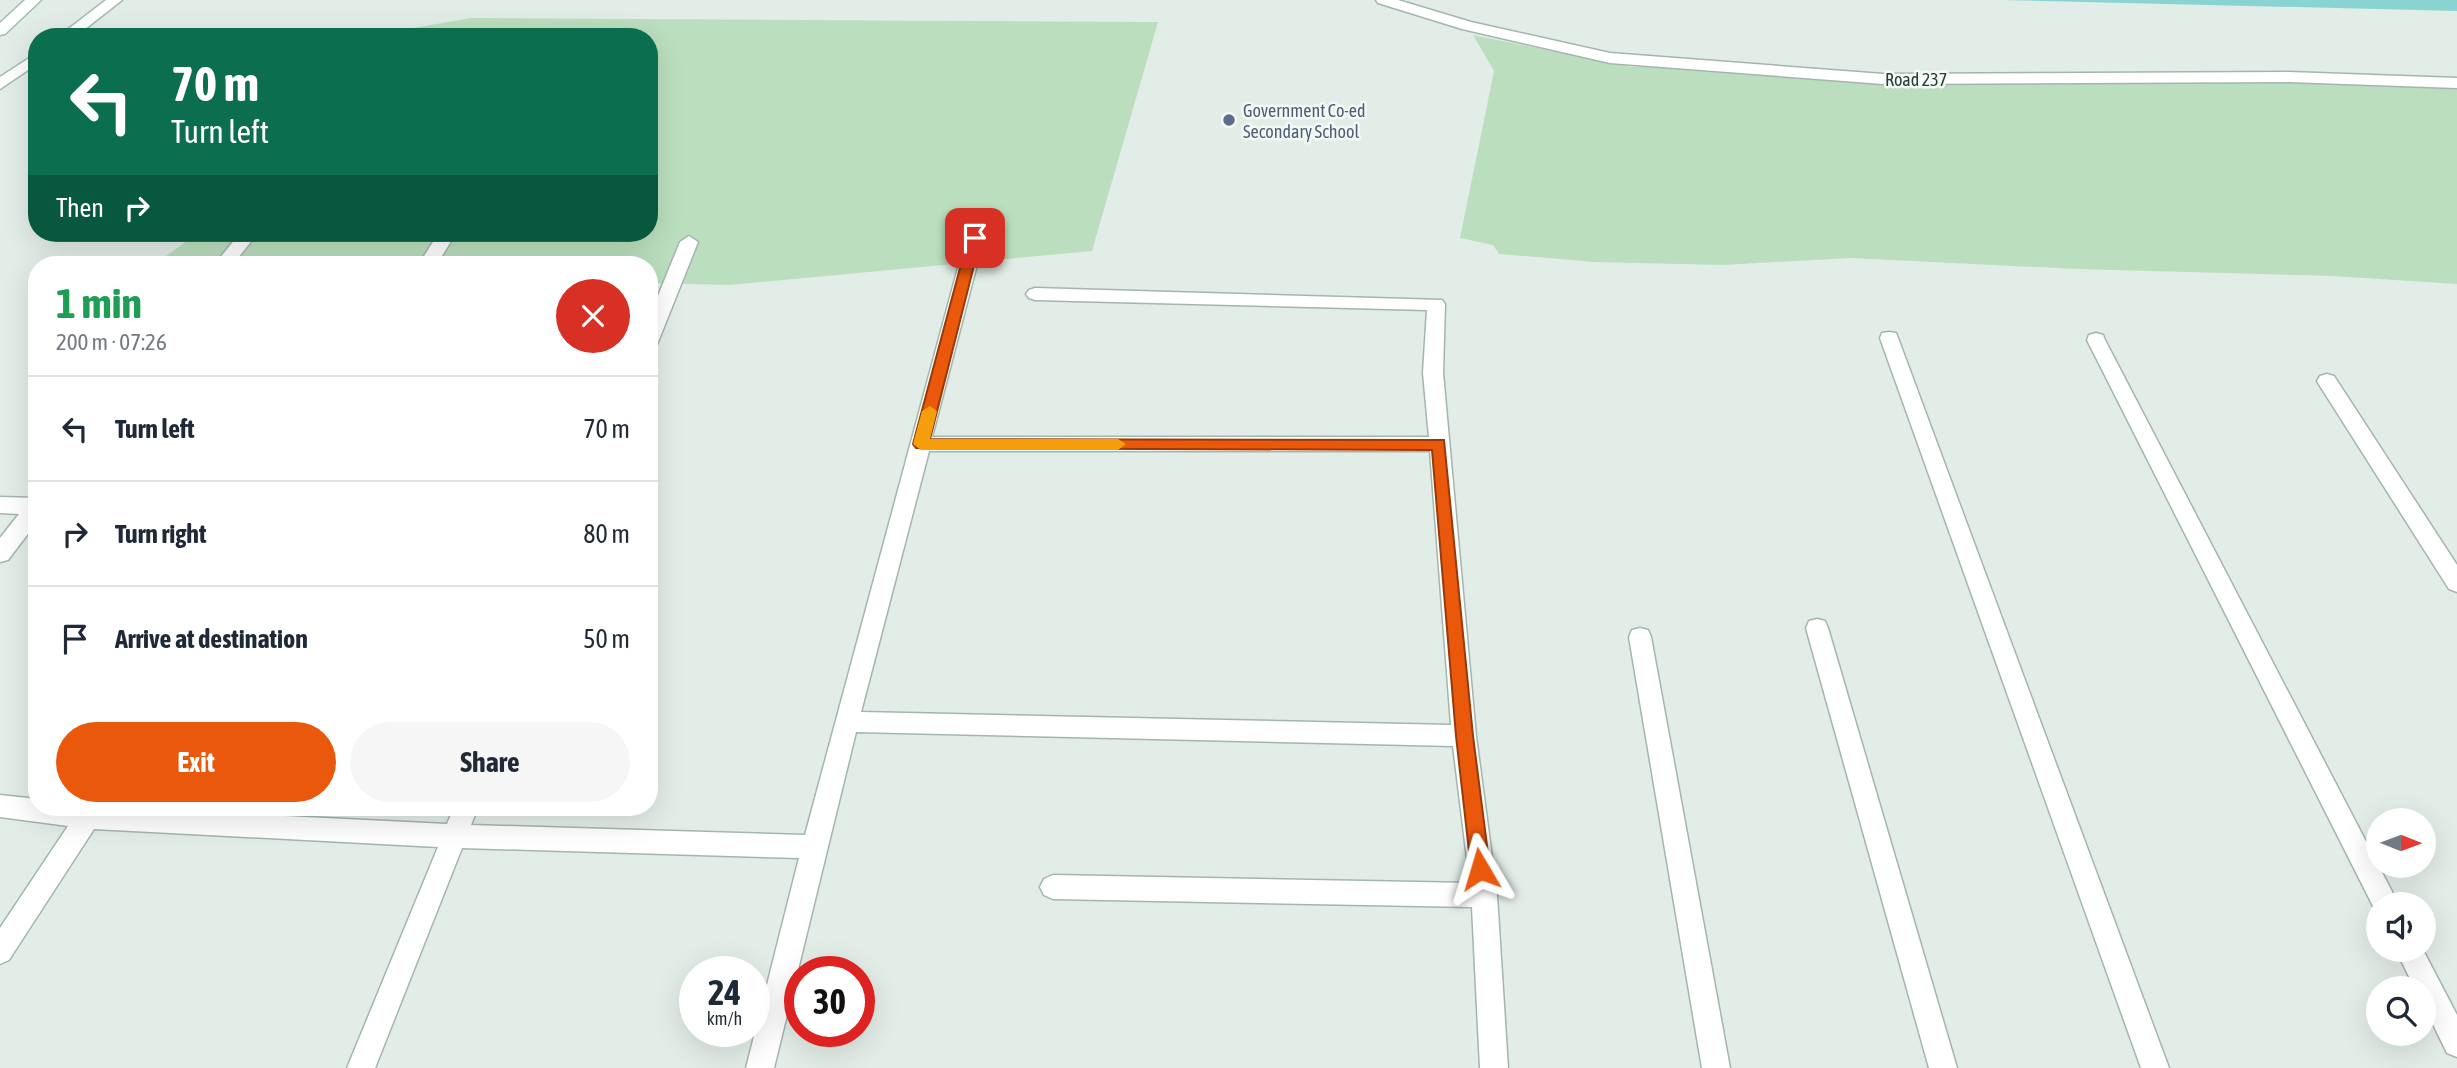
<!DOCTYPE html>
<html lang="en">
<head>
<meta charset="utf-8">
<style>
  :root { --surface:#fff; --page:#f6f6f7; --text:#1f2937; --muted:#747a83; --line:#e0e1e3; --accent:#ea580c }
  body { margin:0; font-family:"Asap Condensed",sans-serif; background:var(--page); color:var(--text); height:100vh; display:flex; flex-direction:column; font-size:26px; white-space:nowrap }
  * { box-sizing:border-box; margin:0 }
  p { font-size:23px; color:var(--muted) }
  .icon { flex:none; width:38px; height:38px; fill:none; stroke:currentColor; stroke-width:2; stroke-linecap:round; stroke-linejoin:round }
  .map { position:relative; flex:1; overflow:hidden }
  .details { position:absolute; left:28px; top:256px; width:630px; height:560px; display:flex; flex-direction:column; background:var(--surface); border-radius:28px; box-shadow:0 7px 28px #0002 }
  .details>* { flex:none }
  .guide { position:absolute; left:28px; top:28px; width:630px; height:214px; border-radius:28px; box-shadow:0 7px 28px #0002; background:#0b6e4f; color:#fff; overflow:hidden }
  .needle { width:46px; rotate:91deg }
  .controls { position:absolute; left:2366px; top:808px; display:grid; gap:14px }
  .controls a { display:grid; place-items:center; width:70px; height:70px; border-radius:50%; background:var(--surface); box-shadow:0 7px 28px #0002; font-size:35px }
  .speed { position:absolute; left:679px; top:956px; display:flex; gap:14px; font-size:35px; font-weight:700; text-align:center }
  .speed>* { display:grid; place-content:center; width:91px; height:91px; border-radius:50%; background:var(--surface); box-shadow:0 7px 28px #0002; line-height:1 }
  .speed small { font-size:18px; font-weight:400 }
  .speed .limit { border:10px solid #d22; background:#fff; color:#111 }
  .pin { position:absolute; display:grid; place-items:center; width:60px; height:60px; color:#fff; margin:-30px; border-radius:14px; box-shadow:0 4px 10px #0006 }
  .me { position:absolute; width:77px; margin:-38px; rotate:353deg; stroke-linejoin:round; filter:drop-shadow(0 0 5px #0008) }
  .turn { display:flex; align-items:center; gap:24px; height:147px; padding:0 28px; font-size:32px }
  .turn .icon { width:91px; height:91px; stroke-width:2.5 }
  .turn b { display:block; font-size:49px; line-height:60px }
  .then { display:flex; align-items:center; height:66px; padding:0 28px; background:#0003; gap:14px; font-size:26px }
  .round { display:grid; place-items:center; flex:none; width:74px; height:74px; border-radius:37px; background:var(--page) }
  .headline { display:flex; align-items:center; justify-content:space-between; height:119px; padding:0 28px }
  h1 { font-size:42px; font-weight:700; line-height:52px; color:#1e9e55 }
  .primary-button { display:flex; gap:14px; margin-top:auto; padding:14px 28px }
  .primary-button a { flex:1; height:80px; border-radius:42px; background:var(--accent); color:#fff; font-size:28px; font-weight:700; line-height:80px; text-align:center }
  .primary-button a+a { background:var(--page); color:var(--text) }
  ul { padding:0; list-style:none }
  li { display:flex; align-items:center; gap:21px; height:105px; padding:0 28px; border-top:2px solid var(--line) }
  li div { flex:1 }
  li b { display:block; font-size:26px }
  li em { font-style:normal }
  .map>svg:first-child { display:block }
  .green { fill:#bbdfbe }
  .water { fill:#89d4d2 }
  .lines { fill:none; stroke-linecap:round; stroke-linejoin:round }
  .minor-casing { stroke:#a5b5ad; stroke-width:3 }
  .tertiary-casing { stroke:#a5b5ad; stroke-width:3 }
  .secondary-casing { stroke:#a3bcaf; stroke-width:3 }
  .minor { fill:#fff; fill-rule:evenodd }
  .tertiary { fill:#fff; fill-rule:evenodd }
  .secondary { fill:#fff; fill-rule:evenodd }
  .route { fill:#ea580c; stroke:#983908; stroke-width:2 }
  .slow { fill:#f59e0b }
  .service-dot { fill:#5c6f8a; stroke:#f3f9f5; stroke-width:2.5 }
  .labels { text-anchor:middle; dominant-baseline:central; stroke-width:5; stroke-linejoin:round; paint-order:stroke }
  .far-street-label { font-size:18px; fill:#223f32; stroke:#f3f9f5 }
  .far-service-label { font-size:18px; fill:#4e5e75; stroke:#f3f9f5; text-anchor:start }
</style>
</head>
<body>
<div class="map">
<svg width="2457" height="1068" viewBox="0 0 2457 1068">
  <rect width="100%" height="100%" fill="#e3ede7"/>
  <g class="green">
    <path d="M471 18 1158 22 1092 251 729 285 649 283V264H155L198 233H649V37H382L385 33Z"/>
    <path d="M1473 35 1632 67 1655 66 1902 84 2274 82 2457 87V284L2332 276 2076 269 1850 258 1723 265 1594 262 1499 254 1493 245 1460 238 1494 71Z"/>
  </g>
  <path class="water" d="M2002 0H2457V11Z"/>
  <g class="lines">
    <g class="minor-casing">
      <g id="minor">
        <path d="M975 232 984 238 932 437H1429L1423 373 1427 310 1035 300 1029 298 1026 294 1029 290 1035 288 1442 300 1445 304 1443 373 1476 736 1497 895 1508 1068H1480L1472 907 1053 899 1044 895 1040 887 1044 879 1053 875 1470 883 1453 746 856 732 774 1068H746L799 858 462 848 375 1068H347L438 847 94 829 9 960 0 964V928L68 826 0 817V795L37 799V807H106L447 824 454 807H478L471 825 805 835 966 238ZM929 451H1430L1451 725 861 712Z"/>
        <path d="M240 233H258L233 264H215Z"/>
        <path d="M446 233 453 238 437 264H419L438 234Z"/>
        <path d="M689 236 698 242 656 347 649 348V318L680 242Z"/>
        <path d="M1889 332 1896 333 1898 338 2169 1068H2141L1880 338 1882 333Z"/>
        <path d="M2096 333 2103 335 2105 340 2399 905H2378L2377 914 2087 340 2089 335Z"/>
        <path d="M2327 374 2334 376 2457 565V592L2449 589 2320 386 2317 381 2320 376Z"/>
        <path d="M0 497 37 498V522L8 560 0 562V538L19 514 0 513Z"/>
        <path d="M1817 619 1825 621 1828 628 1957 1068H1929L1806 628 1809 621Z"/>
        <path d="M1640 628 1648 630 1651 637 1730 1068H1702L1629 637 1632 630Z"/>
        <path d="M2396 950H2423L2457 1015V1057L2447 1053 2424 1006V989H2415Z"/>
      </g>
    </g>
    <g class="tertiary-casing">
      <path id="tertiary" d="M1376 0H1398L1471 22 1610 53 1883 74 2289 72 2457 78V88L2289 82 1883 84 1610 63 1462 29 1378 3Z"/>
    </g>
    <g class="secondary-casing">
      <g id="secondary">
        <path d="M25 0H41L5 34 0 35V23Z"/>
        <path d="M106 0H122L75 37H58Z"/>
        <path d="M37 53V64L0 89V77Z"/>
      </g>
    </g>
    <use href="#minor" class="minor"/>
    <use href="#tertiary" class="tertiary"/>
    <use href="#secondary" class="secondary"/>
  </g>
  <path class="route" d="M975 234 981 238 930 439 1444 440 1473 736 1490 869 1487 875 1480 878 1474 875 1471 869 1456 736 1432 450 916 448 913 444 968 238Z"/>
  <path class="slow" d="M930 406 937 411 930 439H1118L1126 444 1118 450H921L913 444 922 411Z"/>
  <circle class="service-dot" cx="1229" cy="120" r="7"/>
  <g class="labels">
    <g class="far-street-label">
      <text x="1916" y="79">Road 237</text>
    </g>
    <g class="far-service-label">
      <text x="1243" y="110">Government Co-ed<tspan x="1243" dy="21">Secondary School</tspan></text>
    </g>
  </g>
</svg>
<div class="controls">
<a><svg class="needle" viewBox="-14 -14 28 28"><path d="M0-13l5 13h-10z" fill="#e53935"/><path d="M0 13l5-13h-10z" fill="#747a83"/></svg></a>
<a><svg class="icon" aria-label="sound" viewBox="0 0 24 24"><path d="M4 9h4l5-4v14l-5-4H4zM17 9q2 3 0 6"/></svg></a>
<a><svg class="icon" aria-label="search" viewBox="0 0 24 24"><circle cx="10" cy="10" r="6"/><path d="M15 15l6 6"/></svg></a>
</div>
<div class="speed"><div>24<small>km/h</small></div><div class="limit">30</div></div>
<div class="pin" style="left:975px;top:238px;background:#d93025"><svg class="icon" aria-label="arrive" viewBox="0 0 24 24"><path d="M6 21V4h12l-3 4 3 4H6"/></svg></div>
<svg class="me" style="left:1480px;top:869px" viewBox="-20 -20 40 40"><path d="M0-17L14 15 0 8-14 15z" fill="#ea580c" stroke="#fff" stroke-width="4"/></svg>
<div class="guide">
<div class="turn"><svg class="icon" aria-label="left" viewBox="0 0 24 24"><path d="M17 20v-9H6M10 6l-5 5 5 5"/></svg><div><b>70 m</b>Turn left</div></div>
<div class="then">Then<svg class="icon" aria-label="right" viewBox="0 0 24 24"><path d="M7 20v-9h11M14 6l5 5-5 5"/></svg></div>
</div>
<section class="details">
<div class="headline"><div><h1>1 min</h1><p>200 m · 07:26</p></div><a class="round" style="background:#d93025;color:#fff"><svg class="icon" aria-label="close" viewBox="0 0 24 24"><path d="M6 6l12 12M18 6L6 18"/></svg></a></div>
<ul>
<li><svg class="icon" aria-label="left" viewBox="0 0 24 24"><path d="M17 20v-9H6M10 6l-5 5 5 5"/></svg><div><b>Turn left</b></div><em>70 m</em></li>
<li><svg class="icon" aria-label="right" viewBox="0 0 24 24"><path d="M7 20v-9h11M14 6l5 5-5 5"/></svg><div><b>Turn right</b></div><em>80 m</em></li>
<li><svg class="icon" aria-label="arrive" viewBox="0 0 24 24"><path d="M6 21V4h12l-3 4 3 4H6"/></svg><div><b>Arrive at destination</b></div><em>50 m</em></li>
</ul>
<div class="primary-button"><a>Exit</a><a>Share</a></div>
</section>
</div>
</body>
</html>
